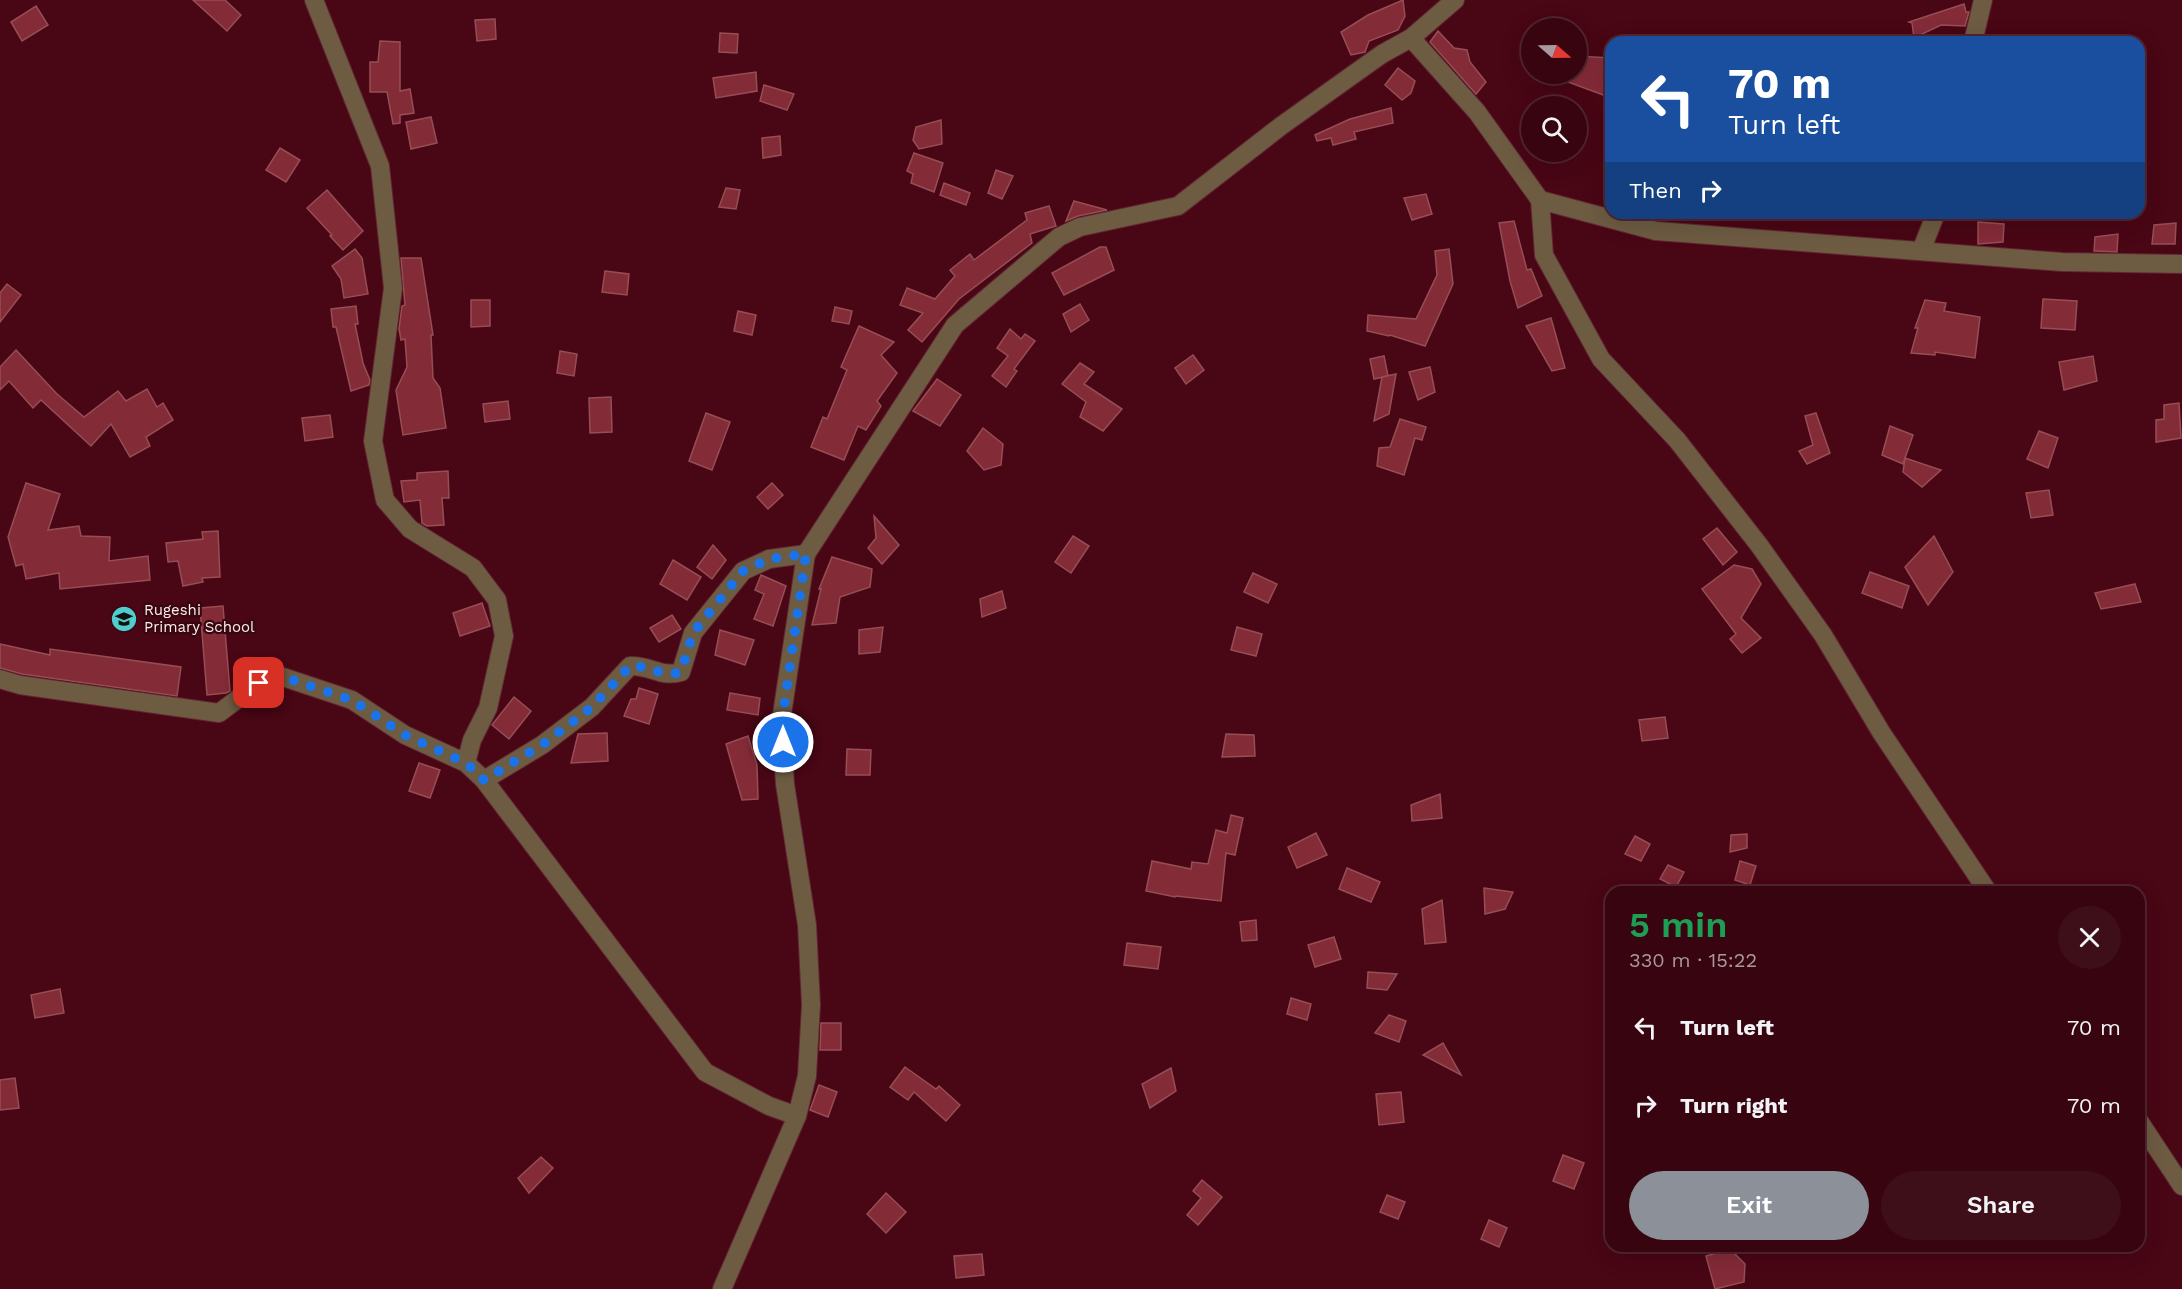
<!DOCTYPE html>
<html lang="en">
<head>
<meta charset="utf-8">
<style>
  :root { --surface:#370410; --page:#3e0e19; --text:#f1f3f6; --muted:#aa989f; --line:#512530; --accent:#8c9099 }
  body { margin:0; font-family:"Work Sans",sans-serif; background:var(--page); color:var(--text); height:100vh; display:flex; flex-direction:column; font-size:22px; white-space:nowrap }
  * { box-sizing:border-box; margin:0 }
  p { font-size:20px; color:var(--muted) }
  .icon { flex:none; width:33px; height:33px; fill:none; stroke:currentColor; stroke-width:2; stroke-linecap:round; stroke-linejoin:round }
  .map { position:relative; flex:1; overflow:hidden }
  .drawer { position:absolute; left:1605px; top:886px; width:540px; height:366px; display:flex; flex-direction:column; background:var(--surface); border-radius:18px; box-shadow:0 6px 24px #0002,0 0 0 2px var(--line) }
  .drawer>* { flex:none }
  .guide { position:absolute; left:1605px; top:36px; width:540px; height:183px; border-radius:18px; box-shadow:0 6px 24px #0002,0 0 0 2px var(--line); background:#1a4fa0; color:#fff; overflow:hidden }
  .needle { width:39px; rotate:110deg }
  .tools { position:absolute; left:1521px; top:18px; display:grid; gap:12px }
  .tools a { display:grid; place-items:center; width:66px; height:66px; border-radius:50%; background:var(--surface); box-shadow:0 6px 24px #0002,0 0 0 2px var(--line); font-size:30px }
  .pin { position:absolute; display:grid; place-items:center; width:51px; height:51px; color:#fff; margin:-26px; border-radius:12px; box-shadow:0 3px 9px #0006 }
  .me { position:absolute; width:66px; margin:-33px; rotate:0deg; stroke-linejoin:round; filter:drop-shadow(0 0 4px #0008) }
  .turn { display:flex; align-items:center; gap:21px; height:126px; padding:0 24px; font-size:27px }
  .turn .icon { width:78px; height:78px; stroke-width:2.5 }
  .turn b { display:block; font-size:42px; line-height:51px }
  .then { display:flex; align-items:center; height:57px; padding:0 24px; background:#0003; gap:12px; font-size:22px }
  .round { display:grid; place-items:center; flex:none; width:63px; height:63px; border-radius:32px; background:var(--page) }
  .summary { display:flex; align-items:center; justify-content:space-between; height:102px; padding:0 24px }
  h1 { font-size:36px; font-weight:600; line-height:45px; color:#1e9e55 }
  .button { display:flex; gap:12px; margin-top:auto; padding:12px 24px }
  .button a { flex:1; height:69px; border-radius:36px; background:var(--accent); color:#fff; font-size:24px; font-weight:600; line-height:69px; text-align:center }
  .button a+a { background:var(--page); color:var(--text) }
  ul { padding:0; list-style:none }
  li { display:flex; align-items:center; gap:18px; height:78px; padding:0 24px }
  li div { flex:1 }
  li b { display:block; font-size:22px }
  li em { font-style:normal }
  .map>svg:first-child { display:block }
  .building { fill:#842b38; stroke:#964e55; stroke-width:1.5 }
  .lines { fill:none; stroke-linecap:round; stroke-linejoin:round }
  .minor-casing { stroke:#622633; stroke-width:20 }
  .minor { stroke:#6d5b42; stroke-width:18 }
  .route { stroke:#1a73e8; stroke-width:10; stroke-dasharray:0 18 }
  .labels { text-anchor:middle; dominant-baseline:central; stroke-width:4.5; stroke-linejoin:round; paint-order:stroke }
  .poi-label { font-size:15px; fill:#feecec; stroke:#38060f; text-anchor:start }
</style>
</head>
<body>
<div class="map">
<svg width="2182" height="1289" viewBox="0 0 2182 1289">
  <rect width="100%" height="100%" fill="#490615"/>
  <g class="building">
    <path d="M193 0H225L241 15 227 31Z"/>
    <path d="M1403 0 1405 16 1398 30 1369 41 1365 52 1351 55 1341 32 1368 15Z"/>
    <path d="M1964 4 1966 12H1969L1965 26 1941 25 1914 38 1912 23 1909 22Z"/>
    <path d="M36 6 48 25 22 41 11 22Z"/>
    <path d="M495 19 496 39 477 41 475 20Z"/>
    <path d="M1438 31 1454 48 1467 50 1470 62 1486 82 1476 94 1430 42Z"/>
    <path d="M720 33 738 34 737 53 719 52Z"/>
    <path d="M380 41 400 42V91L410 89 414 113 400 115V123L393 124 387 92H370V62H378Z"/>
    <path d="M1576 56 1611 58V82L1606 96 1549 75V74H1576Z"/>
    <path d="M1398 68 1415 81 1411 93 1402 100 1385 85Z"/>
    <path d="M756 72 757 91 716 98 713 78Z"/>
    <path d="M764 85 794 94 787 110 760 101Z"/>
    <path d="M1391 108 1393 123 1354 132 1356 139 1333 145 1331 138 1317 141 1315 135 1350 119Z"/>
    <path d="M431 117 437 143 411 149 406 122Z"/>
    <path d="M941 120 942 144 919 149 913 140 916 127Z"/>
    <path d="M780 136 781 155 763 158 762 138Z"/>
    <path d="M280 148 300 160 286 182 266 170Z"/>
    <path d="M914 153 943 163 934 192 911 183 913 174 907 171Z"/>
    <path d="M996 170 1013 176 1002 199 988 193Z"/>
    <path d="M944 183 970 193 966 205 940 195Z"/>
    <path d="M726 188 740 190 736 209 719 207Z"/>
    <path d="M327 190 363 231 343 250 330 236 332 235 307 208Z"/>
    <path d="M1426 194 1432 214 1412 220 1404 198Z"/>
    <path d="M1074 201 1107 210 1078 216 1066 221Z"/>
    <path d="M1049 206 1056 226 1030 234 1032 243 959 299 922 342 908 330 923 313 900 305 907 288 935 299 955 276 950 270 970 254 974 260 1027 220 1025 213Z"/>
    <path d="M1514 221 1527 270 1531 269 1542 296 1518 308 1510 281 1499 223Z"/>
    <path d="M1978 222 2004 224 2003 242 1978 244Z"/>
    <path d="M2176 223 2175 244H2152L2154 225Z"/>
    <path d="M2118 234 2117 252 2094 251 2095 237Z"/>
    <path d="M1100 247H1106L1114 270 1064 295 1052 273Z"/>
    <path d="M355 249 362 258 368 294 344 298 341 279 332 266Z"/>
    <path d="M1449 249 1453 284 1425 346 1390 335 1389 336 1367 331 1368 315 1416 319 1437 275 1435 251Z"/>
    <path d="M401 258H421L433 335H431L433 378 440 388 446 428 403 435 396 390 407 367 405 339 401 340 399 329 402 306 405 305Z"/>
    <path d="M605 271 629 274 627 295 602 292Z"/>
    <path d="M7 284 21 295 0 322V293Z"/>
    <path d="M2043 299 2077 301 2075 330 2041 328Z"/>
    <path d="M471 300H490V326L471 327Z"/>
    <path d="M1925 300 1946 303 1944 311 1980 317 1975 358 1935 352V355L1911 353 1918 328H1915Z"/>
    <path d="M1080 304 1089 320 1071 332 1063 314Z"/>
    <path d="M356 306 358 324H355L363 363 370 380 369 385 351 391 336 327H333L331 309Z"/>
    <path d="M835 307 852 311 849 324 832 321Z"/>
    <path d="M738 311 756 315 752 335 734 331Z"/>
    <path d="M1551 318 1565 368 1552 371 1526 326Z"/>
    <path d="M859 326 894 342 881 355 897 373 877 401 881 406 866 430 858 426 844 460 811 447 823 417 827 419 847 370 841 367Z"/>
    <path d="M1010 329 1021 339 1025 334 1035 341 1014 369 1017 371 1006 387 992 376 1008 356 997 348Z"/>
    <path d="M16 350 57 394 84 417 118 391 126 401 147 389 157 407 163 403 173 420 146 437 150 446 130 457 111 424 91 446 41 400 33 408 9 381 0 390V367Z"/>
    <path d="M560 351 577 354 574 376 557 373Z"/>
    <path d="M1193 355 1204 370 1186 384 1175 368Z"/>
    <path d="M1384 356 1388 376 1374 379 1370 359Z"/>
    <path d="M2093 356 2097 381 2064 390 2059 362Z"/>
    <path d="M1080 363 1094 372 1084 384 1122 409 1103 431 1080 417 1086 402 1062 384Z"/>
    <path d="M1430 367 1435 392 1418 400 1409 372Z"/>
    <path d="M1396 374 1389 414 1374 421 1382 377Z"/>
    <path d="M937 379 961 395 940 426 913 411Z"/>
    <path d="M611 397 612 432 590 433 589 398Z"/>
    <path d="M508 401 510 419 485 422 483 404Z"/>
    <path d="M2179 403 2181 438 2156 442V420L2164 419V405Z"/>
    <path d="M706 413 730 422 712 470 689 461Z"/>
    <path d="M1816 413 1830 453 1807 464 1799 451 1813 445 1805 416Z"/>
    <path d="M330 415 333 437 305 441 302 418Z"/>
    <path d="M1400 419 1426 427 1422 440 1415 438 1404 475 1377 466 1379 448 1390 447Z"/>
    <path d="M1890 426 1913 435 1903 464 1882 455Z"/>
    <path d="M983 428 1003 444 1001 465 984 470 967 451Z"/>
    <path d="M2039 431 2058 438 2048 468 2027 459Z"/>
    <path d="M1905 458 1941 470 1922 487 1903 472Z"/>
    <path d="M448 471 449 498H442L444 525 427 526 422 523 420 500 404 502 401 481 417 480V473Z"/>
    <path d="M26 483 60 494 48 530 79 526 81 536 110 537 109 561 148 556 150 580 60 589 59 573 26 579 23 564 16 566 8 537Z"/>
    <path d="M772 483 783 495 768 509 757 497Z"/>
    <path d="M2049 490 2053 515 2031 518 2026 493Z"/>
    <path d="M874 516 899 545 882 564 868 548 876 538Z"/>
    <path d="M1717 528 1737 552 1723 565 1703 539Z"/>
    <path d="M218 531 220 577 202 578 203 582 183 586 178 561 168 562 166 543 203 539 202 532Z"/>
    <path d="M1073 536 1089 546 1071 573 1055 562Z"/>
    <path d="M1934 536 1953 572 1928 605 1905 567Z"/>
    <path d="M713 545 726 560 712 579 697 567Z"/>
    <path d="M832 557 872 569 870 587 840 597 836 623 812 625 821 589H819Z"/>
    <path d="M673 560 701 577 687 600 660 584Z"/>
    <path d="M1734 565 1752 569 1761 584 1741 618 1761 638 1742 653 1730 639 1736 634 1702 589Z"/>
    <path d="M1870 572 1909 586 1902 608 1862 593Z"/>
    <path d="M1253 573 1277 584 1268 603 1244 592Z"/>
    <path d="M761 575 786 586 773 626 754 619 764 594 755 590Z"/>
    <path d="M2135 584 2141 602 2101 609 2095 593Z"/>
    <path d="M1002 591 1006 608 982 617 980 599Z"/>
    <path d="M482 603 490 626 460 636 453 613Z"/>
    <path d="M223 606 230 691 226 693 207 695 200 608Z"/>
    <path d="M672 615 681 629 659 642 650 628Z"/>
    <path d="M883 627 880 652 859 654V630Z"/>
    <path d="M1237 627 1262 634 1256 656 1231 650Z"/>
    <path d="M720 630 754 640 745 665 715 655Z"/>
    <path d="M0 644 50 655V649L181 667 177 696 22 674 0 668Z"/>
    <path d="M639 688 658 694 649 724 624 716 631 699H636Z"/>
    <path d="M730 693 760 698 758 715 727 710Z"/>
    <path d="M514 697 531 711 509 739 492 725Z"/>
    <path d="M1665 717 1668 738 1642 741 1639 720Z"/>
    <path d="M607 733 608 761 571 763 578 734Z"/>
    <path d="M1226 734 1254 735 1255 756 1222 757Z"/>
    <path d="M748 736 757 765 758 799 742 800 726 744Z"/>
    <path d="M847 749 871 750 870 775H846Z"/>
    <path d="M419 763 440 770 430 798 409 791Z"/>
    <path d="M1440 794 1442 818 1412 821 1411 805Z"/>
    <path d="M1231 815 1243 818 1235 855 1226 853 1221 901 1176 896 1175 897 1146 891 1152 861 1191 869 1192 862 1208 864 1216 830 1227 833Z"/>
    <path d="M1316 833 1327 855 1297 868 1288 847Z"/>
    <path d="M1747 834V848L1730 852 1731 835Z"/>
    <path d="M1635 836 1650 844 1641 861 1625 854Z"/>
    <path d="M1740 861 1756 866 1750 885 1735 880Z"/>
    <path d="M1668 865 1684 872 1676 887 1660 879Z"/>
    <path d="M1347 868 1380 882 1371 902 1339 889Z"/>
    <path d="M1484 888 1513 892 1505 909 1485 914Z"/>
    <path d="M1442 900 1446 942 1425 944 1422 909Z"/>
    <path d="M1256 920 1257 940 1242 941 1240 922Z"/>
    <path d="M1334 937 1341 959 1315 967 1308 945Z"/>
    <path d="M1127 943 1161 947 1158 969 1124 965Z"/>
    <path d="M1368 972 1397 974 1387 990 1367 988Z"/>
    <path d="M60 989 64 1013 35 1018 31 995Z"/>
    <path d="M1291 998 1311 1004 1307 1020 1287 1014Z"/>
    <path d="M1389 1015 1406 1021 1399 1042 1375 1033Z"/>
    <path d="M821 1023H841V1050H820Z"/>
    <path d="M1443 1043 1461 1075 1423 1055Z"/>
    <path d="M905 1067 936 1089 939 1086 960 1105 946 1121 914 1092 908 1100 890 1087Z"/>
    <path d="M1171 1068 1176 1091 1150 1108 1142 1084Z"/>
    <path d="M15 1078 19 1108 0 1110V1080Z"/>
    <path d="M819 1085 837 1092 828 1117 810 1110Z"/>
    <path d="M1401 1092 1404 1122 1379 1125 1376 1094Z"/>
    <path d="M1563 1155 1584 1163 1574 1189 1553 1181Z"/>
    <path d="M541 1157 553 1168 529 1193 518 1178Z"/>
    <path d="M1202 1180 1222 1197 1198 1225 1187 1215 1201 1198 1193 1191Z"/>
    <path d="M886 1193 906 1212 886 1233 867 1214Z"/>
    <path d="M1387 1195 1405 1202 1398 1219 1380 1212Z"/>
    <path d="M1489 1220 1507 1228 1499 1247 1481 1239Z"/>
    <path d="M1730 1249 1745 1264 1744 1282 1715 1289 1706 1256Z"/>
    <path d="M982 1254 984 1275 956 1278 954 1256Z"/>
  </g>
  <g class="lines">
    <g class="minor-casing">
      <g id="minor">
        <path d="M314 0 380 166 393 288 373 441 385 500 410 529 473 568 497 600 504 636 488 708 472 740 466 763"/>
        <path d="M1411 38 1477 112 1540 200 1656 231 2062 262 2182 264"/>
        <path d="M1973 42 1983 0"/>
        <path d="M1540 200 1544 255 1601 359 1677 440 1759 545 1823 635 1881 732 1988 892"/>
        <path d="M1921 251 1936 213"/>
        <path d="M0 679 20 685 219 713 259 683 283 677 352 700 405 735 466 763 484 780 705 1072 769 1106 797 1116"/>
        <path d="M484 780 542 745 592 707 630 666C651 665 660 678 681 672L693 633 743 571 769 559 806 554"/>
        <path d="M2139 1121 2182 1186"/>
        <path d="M722 1289 797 1116 807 1076 811 1005 807 925 785 784 781 721 806 554 955 325 1059 237 1080 227 1178 206 1281 126 1382 54 1411 38 1455 0"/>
      </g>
    </g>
    <use href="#minor" class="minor"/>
  </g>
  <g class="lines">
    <path class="route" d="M259 683 283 677 352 700 405 735 466 763 484 780 542 745 592 707 630 666C651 665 660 678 681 672L693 633 743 571 769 559 806 554 782 721 783 742"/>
  </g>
  <defs>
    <g id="school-disc" transform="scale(1.35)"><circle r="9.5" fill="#52cdcd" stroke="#38060f"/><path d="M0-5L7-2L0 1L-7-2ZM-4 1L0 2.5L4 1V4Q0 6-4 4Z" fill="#111"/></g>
  </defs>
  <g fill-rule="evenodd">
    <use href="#school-disc" x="124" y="619"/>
  </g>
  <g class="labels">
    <g class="poi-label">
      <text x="144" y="610">Rugeshi<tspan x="144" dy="17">Primary School</tspan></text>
    </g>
  </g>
</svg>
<div class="tools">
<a><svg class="needle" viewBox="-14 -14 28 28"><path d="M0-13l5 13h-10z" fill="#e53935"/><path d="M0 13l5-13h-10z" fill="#aa989f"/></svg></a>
<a><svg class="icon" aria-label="search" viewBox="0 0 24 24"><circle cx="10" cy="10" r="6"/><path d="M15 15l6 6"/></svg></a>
</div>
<div class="pin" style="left:259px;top:683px;background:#d93025"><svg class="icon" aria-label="arrive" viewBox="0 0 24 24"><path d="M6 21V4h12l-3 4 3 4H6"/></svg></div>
<svg class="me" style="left:783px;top:742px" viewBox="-20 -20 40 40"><circle r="17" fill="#1a73e8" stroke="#fff" stroke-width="3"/><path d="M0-11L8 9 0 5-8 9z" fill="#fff"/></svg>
<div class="guide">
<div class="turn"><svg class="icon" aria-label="left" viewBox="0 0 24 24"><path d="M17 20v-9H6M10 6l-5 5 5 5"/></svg><div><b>70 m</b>Turn left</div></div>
<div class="then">Then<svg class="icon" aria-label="right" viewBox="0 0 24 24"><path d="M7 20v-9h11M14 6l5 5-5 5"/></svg></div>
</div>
<section class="drawer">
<div class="summary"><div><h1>5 min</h1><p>330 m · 15:22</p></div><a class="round"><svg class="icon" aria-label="close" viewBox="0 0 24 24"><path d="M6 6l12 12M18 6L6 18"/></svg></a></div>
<ul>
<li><svg class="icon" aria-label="left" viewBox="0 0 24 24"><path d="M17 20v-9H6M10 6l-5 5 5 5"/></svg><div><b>Turn left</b></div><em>70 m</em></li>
<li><svg class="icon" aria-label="right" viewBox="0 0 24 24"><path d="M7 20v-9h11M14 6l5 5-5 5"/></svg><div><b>Turn right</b></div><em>70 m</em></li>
</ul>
<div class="button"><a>Exit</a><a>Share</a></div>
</section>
</div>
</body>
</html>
